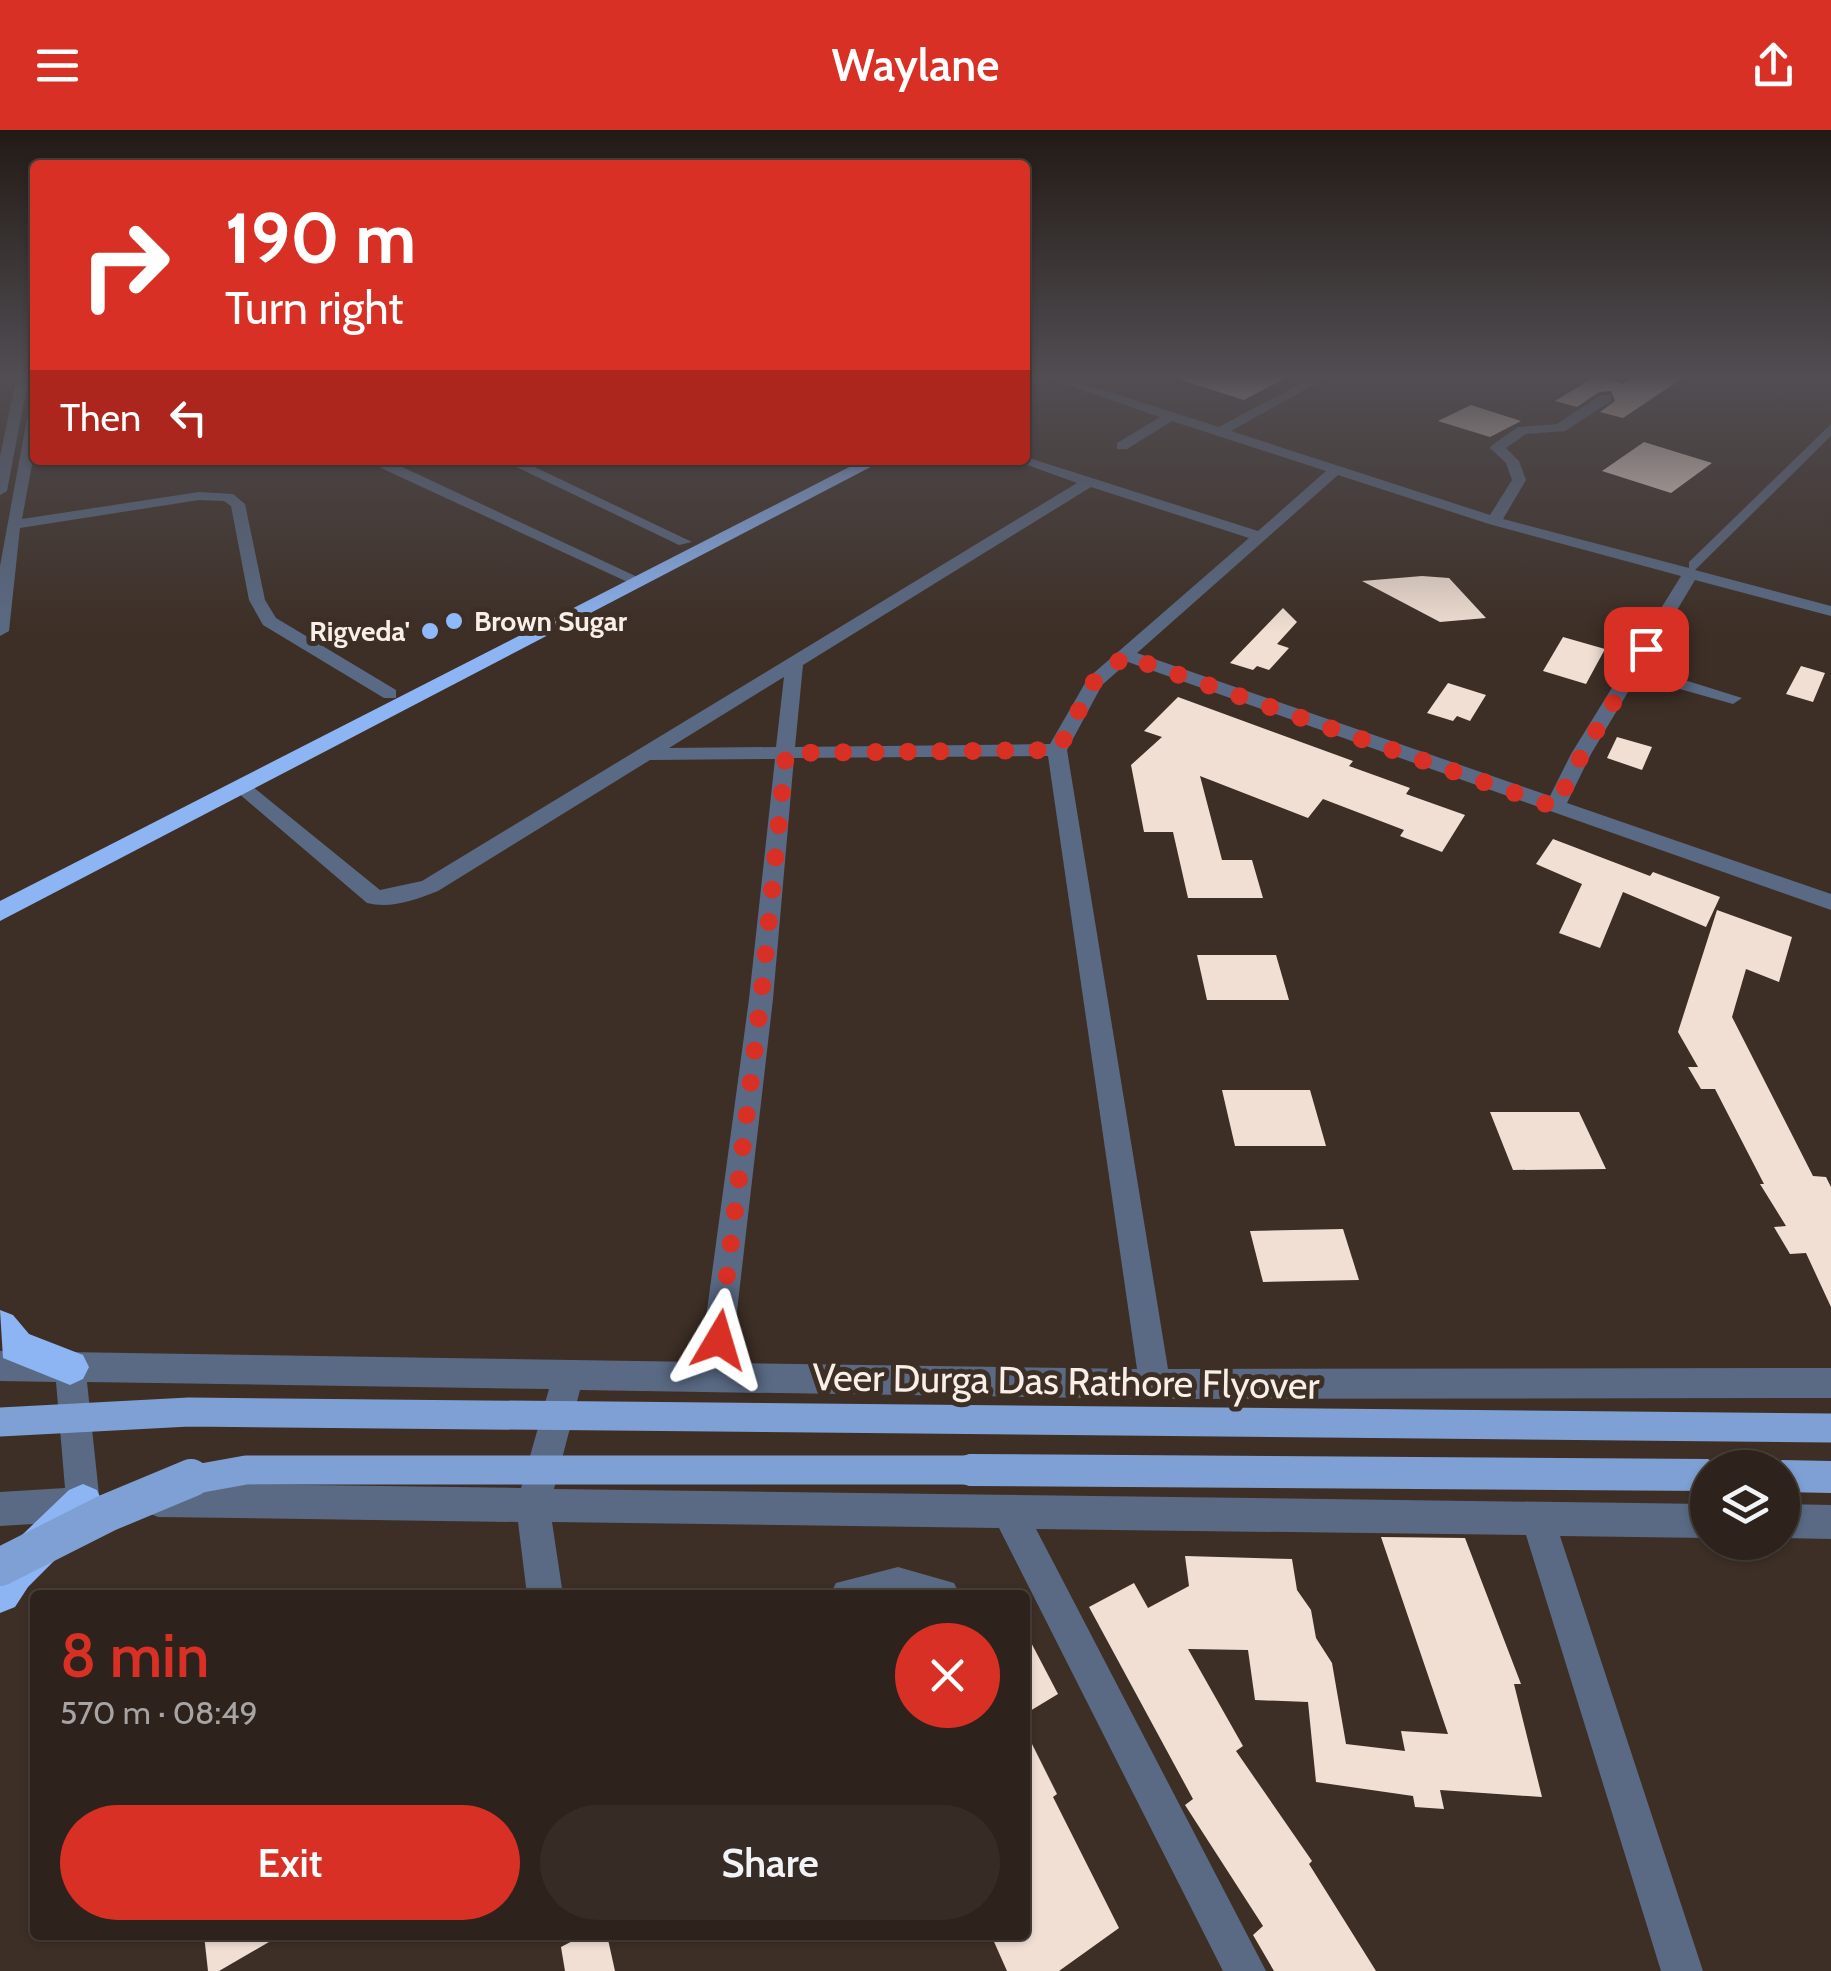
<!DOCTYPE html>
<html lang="en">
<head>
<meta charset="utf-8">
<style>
  :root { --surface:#2e231c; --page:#362b25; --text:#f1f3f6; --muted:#a7a4a3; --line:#49403b; --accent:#d93025 }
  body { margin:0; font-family:Cabin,sans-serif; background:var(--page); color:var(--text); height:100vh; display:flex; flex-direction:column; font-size:38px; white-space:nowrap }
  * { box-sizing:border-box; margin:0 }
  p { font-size:32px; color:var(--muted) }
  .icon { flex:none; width:55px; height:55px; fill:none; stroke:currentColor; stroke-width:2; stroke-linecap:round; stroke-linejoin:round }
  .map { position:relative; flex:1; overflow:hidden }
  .panel { position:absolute; left:30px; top:1460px; width:1000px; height:350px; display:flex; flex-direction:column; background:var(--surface); border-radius:10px; box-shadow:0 2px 8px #0004,0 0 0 2px var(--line) }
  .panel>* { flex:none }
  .guide { position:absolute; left:30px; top:30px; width:1000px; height:305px; border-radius:10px; box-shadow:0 2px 8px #0004,0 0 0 2px var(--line); background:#d93025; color:#fff; overflow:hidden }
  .fabs { position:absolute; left:1690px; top:1320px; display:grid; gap:20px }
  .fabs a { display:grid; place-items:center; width:110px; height:110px; border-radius:50%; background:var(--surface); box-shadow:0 2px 8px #0004,0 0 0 2px var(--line); font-size:50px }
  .pin { position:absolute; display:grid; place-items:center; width:85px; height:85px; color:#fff; margin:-42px; border-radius:20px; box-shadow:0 5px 15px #0006 }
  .me { position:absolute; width:110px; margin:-55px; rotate:7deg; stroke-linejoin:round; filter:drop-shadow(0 0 8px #0008) }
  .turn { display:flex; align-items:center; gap:35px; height:210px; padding:0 30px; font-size:45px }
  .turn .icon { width:130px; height:130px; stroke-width:2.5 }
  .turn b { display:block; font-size:70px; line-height:85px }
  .then { display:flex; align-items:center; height:95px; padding:0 30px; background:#0003; gap:20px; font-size:38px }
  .round { display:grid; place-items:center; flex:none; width:105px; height:105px; border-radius:52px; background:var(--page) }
  .summary { display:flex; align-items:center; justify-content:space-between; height:170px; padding:0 30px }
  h1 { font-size:60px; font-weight:600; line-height:75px; color:var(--accent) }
  .button { display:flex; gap:20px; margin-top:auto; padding:20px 30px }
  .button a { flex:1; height:115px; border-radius:60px; background:var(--accent); color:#fff; font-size:40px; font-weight:600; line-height:115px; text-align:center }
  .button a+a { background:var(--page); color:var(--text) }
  header { display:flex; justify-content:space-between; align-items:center; height:130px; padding:0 30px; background:var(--accent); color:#fff; font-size:45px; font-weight:600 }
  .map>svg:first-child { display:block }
  .building { fill:#f1dfd3 }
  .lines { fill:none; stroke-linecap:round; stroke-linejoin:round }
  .minor { fill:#5a6a84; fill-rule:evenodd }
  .major { fill:#7fa0d4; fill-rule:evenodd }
  .highway { fill:#8db5f4; fill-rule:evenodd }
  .major-bridge-far1 { stroke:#7fa0d4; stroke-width:29 }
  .major-bridge { stroke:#7fa0d4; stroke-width:38 }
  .route { stroke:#d93025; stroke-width:18; stroke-dasharray:0 32.4 }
  .poi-dot { fill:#8eb9fd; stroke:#3d2f26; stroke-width:4 }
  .labels { text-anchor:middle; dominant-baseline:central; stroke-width:10; stroke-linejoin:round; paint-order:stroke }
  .far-poi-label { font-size:28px; font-weight:bold; fill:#f9efe9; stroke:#3d2f26; text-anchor:start }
  .near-street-label { font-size:38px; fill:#f9efe9; stroke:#3d2f26 }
</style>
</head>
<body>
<header><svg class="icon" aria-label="menu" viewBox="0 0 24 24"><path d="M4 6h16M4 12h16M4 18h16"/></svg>Waylane<svg class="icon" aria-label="share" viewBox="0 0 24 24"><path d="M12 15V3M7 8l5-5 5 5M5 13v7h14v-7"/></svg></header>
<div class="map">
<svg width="1831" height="1841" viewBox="0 0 1831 1841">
  <rect width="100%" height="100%" fill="#3d2f26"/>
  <g class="building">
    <path d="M1182 245H1291L1244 270 1181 250Z"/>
    <path d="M1637 245H1687L1623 288 1600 282 1615 271 1611 261 1599 262 1577 277 1555 271 1596 246 1623 254Z"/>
    <path d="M1471 275 1521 291 1490 307 1438 291Z"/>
    <path d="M1644 312 1712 333 1671 363 1602 341Z"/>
    <path d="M1422 446 1449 448 1486 488 1440 492 1362 451Z"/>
    <path d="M1283 478 1297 492 1277 514 1289 518 1269 540 1257 536 1253 540 1230 533Z"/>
    <path d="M1563 507 1605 519 1586 554 1543 541Z"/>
    <path d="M1801 536 1825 543 1813 572 1786 564Z"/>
    <path d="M1448 553 1486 565 1470 591 1457 586 1453 591 1427 583Z"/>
    <path d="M1178 567 1353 631 1349 636 1410 658 1406 664 1465 685 1442 722 1400 706 1404 700 1323 669 1308 688 1200 646 1222 730H1252L1263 768H1188L1173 702H1144L1131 635 1162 607 1144 601Z"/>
    <path d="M1617 607 1652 617 1642 640 1607 628Z"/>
    <path d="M1553 709 1650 746 1653 742 1720 767 1706 797 1623 762 1600 818 1559 803 1582 754 1536 734Z"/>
    <path d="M1717 780 1792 807 1779 852 1746 839 1732 887 1813 1046 1826 1047 1831 1057V1177L1806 1123 1790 1124 1774 1097 1786 1096 1760 1054H1764L1715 959H1701L1688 937H1698L1678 902Z"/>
    <path d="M1197 825H1276L1289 870H1207Z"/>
    <path d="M1222 960H1310L1326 1016H1235Z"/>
    <path d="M1490 982H1579L1606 1039 1513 1040Z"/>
    <path d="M1343 1099 1359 1150 1263 1152 1250 1101Z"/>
    <path d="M1381 1407 1465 1408 1521 1554H1514L1542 1667 1440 1660 1444 1679 1415 1677 1413 1666 1316 1652 1308 1572 1255 1570 1248 1520 1188 1519 1243 1616 1236 1621 1312 1731 1309 1734 1376 1841H1274L1253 1805 1263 1796 1185 1675 1193 1669 1089 1477 1134 1453 1148 1478 1189 1456 1185 1426 1292 1429 1297 1460 1311 1480 1316 1508 1332 1533 1346 1614 1405 1621 1401 1601 1448 1604Z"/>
    <path d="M1025 1501 1058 1564 1025 1584Z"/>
    <path d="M1025 1600 1057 1664 1053 1667 1119 1798 1059 1841H1007L991 1805H1025Z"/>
    <path d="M204 1805H281L219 1841H208Z"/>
    <path d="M584 1805H607L615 1841H565L561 1817Z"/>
  </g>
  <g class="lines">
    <g class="minor">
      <path d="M17 245H29L7 361 0 365V326Z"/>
      <path d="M1038 245H1056L1219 297 1316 245H1331L1231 301 1490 385 1512 350 1506 333 1490 318 1492 315 1518 297 1557 294 1601 265H1611V271L1565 301 1526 304 1506 318 1519 331 1526 350 1503 389 1689 438V432L1831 294V306L1695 440 1831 476V486L1695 450 1643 537 1742 568 1733 574 1637 547 1591 624 1567 673 1831 764V780L1128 532 1102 555 1067 620 1168 1239 1831 1238V1268L1155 1269 580 1260 554 1359 1708 1374V1408L1560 1406 1703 1841H1661L1526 1405 1036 1399 1266 1841H1223L999 1398 552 1392 563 1465H527L518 1392 158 1387 146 1382 141 1370 146 1358 158 1353 521 1358 549 1259 87 1252 100 1374 95 1386 83 1391 0 1396V1362L65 1358 56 1252 0 1251V1221L700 1232 749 869 775 629 650 630 438 761C416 770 390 779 367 773L230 656 240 650 247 652 380 760 422 751 1077 353 1014 330 1026 327 1258 401 1326 341 1172 291 1127 319H1117V313L1160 287ZM1338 345 1489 394 1681 446 1571 624 1550 666 1137 523ZM1091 357 1249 408 1088 548 1050 614 795 617 803 535ZM784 547 776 617 669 618ZM1048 626 1137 1239 731 1233 773 869 794 628Z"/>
      <path d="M35 279V318L22 389 199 362 233 364 245 374 265 470 276 488 396 560V568H384L263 495 249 470 231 376 224 371 199 370 20 398 9 501 0 506V436L28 283Z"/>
      <path d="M386 330H405L398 335 646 451 632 454 381 338 379 335Z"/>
      <path d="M502 330H520L692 412 679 415Z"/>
      <path d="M1782 1374 1831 1375V1409L1782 1408Z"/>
      <path d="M898 1437 954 1453 960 1465H830L836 1453Z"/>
    </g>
    <g class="major">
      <path d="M969 1324 1708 1329 1721 1338H1708V1361L969 1356 957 1352 953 1340 957 1328Z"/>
      <path d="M1782 1330 1831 1331V1363L1782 1362V1338H1769Z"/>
    </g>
    <g class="highway">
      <path d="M1025 245H1032L1030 253 1025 254Z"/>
      <path d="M863 330H884L0 791V771Z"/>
      <path d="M0 1180 13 1185 29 1204 83 1225 89 1237 83 1249 70 1255 3 1228Z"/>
      <path d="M83 1354 97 1360 103 1374 97 1388 28 1457 15 1477 0 1483V1426L69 1360Z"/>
    </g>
    <g class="major-bridge-far1">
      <path d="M0 1292 189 1282 1831 1298"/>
      <path d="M185 1351 246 1340H969"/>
    </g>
    <path class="major-bridge" d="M0 1437 107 1383 191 1348"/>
  </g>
  <linearGradient id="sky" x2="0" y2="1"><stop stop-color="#221a15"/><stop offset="0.49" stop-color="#514d52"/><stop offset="1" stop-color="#514d52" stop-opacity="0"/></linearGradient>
  <rect width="1831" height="503" fill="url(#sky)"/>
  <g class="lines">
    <path class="route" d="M719 1210 761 868 786 623 1058 620 1094 552 1125 526 1555 677 1582 624 1646 519"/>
  </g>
  <g class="poi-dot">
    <circle cx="454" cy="491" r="10"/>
    <circle cx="430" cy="501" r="10"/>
  </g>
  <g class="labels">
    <g class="far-poi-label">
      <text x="474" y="491">Brown Sugar</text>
      <text x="410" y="501" text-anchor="end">Rigveda'</text>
    </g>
    <g class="near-street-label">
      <text transform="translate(1066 1251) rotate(1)">Veer Durga Das Rathore Flyover</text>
    </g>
  </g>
</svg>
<div class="fabs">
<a><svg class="icon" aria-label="layers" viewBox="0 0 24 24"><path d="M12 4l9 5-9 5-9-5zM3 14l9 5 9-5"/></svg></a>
</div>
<div class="pin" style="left:1646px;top:519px;background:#d93025"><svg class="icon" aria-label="arrive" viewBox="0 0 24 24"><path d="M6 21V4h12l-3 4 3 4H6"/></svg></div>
<svg class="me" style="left:719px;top:1210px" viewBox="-20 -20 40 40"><path d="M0-17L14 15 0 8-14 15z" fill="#d93025" stroke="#fff" stroke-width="4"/></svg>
<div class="guide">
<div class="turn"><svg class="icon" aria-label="right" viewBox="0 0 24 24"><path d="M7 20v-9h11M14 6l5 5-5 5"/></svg><div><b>190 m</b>Turn right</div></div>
<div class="then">Then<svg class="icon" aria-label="left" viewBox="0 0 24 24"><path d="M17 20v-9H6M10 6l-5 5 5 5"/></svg></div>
</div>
<section class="panel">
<div class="summary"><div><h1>8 min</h1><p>570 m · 08:49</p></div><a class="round" style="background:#d93025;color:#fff"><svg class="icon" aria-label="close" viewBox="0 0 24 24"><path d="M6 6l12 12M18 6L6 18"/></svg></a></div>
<div class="button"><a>Exit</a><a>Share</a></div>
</section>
</div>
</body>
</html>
